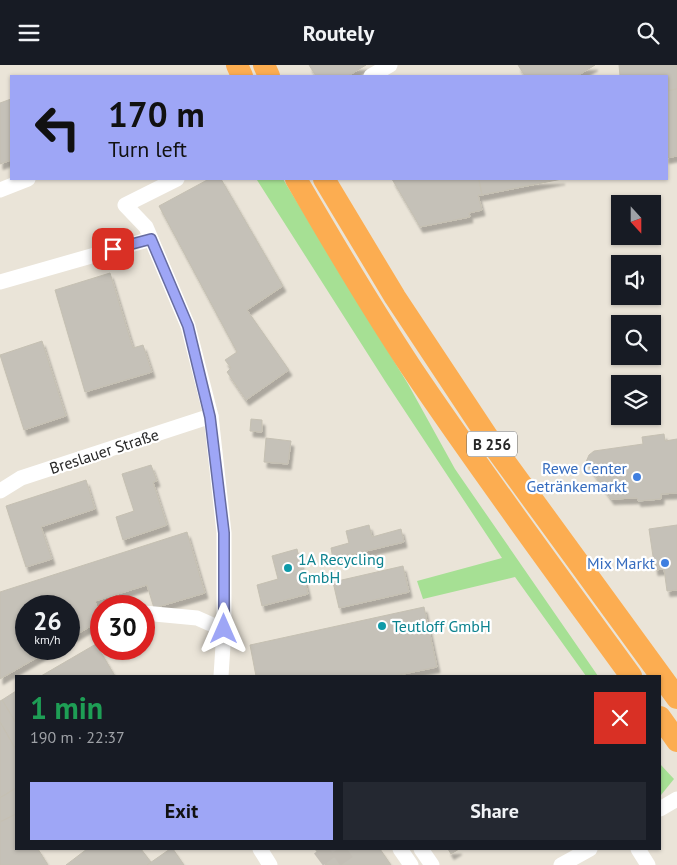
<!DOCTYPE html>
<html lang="en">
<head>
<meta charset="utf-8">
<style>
  :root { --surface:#171b24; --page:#242831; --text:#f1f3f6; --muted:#9ea1a6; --accent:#9ea6f6 }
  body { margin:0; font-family:"PT Sans",sans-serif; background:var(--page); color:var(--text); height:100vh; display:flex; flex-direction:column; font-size:19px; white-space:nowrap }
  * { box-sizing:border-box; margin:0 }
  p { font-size:16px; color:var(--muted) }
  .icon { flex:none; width:28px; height:28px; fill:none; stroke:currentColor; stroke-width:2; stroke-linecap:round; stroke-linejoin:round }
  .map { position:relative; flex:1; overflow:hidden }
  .panel { position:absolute; left:15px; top:610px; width:646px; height:175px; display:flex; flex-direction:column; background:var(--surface); border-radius:0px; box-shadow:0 1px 4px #0004 }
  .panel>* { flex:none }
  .top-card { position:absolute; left:10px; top:10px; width:658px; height:105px; border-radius:0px; box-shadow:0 1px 4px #0004; background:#9ea6f6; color:#111; overflow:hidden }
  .needle { width:32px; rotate:159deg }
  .controls { position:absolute; left:611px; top:130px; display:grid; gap:10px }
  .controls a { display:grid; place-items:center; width:50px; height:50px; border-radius:0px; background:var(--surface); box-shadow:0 1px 4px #0004; font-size:25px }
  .speed { position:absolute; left:15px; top:530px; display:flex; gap:10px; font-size:25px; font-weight:700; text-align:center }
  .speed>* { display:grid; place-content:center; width:65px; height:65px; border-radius:50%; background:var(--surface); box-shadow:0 1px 4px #0004; line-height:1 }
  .speed small { font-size:12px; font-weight:400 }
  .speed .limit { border:8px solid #d22; background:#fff; color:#111 }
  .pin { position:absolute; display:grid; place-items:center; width:42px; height:42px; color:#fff; margin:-21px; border-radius:10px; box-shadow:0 2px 8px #0006 }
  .me { position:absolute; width:55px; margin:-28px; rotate:0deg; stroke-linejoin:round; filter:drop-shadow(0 0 4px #0008) }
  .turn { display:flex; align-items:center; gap:18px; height:105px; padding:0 15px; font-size:22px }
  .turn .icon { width:65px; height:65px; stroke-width:2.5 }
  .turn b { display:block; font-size:35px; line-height:42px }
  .round { display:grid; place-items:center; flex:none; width:52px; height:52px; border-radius:0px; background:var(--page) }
  .overview { display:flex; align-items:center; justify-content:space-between; height:85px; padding:0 15px }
  h1 { font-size:30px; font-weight:700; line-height:38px; color:#1e9e55 }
  .action { display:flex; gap:10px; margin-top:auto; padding:10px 15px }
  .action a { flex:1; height:58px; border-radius:0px; background:var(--accent); color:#111; font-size:20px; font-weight:700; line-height:58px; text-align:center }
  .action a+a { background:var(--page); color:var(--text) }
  header { display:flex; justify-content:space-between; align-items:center; height:65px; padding:0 15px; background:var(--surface); font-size:22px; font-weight:700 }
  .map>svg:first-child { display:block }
  .green { fill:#a6e094 }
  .building { fill:#c5c1b8; stroke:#c5c0b2; filter:url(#shadow) }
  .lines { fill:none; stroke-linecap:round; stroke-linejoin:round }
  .minor-tunnel { stroke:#c3beb5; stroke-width:15; stroke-dasharray:15 8; stroke-linecap:butt }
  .minor { stroke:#fff; stroke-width:15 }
  .highway { stroke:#fcad51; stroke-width:22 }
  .route-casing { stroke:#676ca0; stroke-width:12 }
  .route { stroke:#9ea6f6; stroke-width:9 }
  .shop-dot { fill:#3f7fe0; stroke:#fff; stroke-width:2 }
  .culture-dot { fill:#0f9aa8; stroke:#fff; stroke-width:2 }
  .labels { text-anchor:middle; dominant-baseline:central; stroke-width:4.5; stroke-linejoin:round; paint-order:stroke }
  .shield { fill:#fff; stroke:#686868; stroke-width:1 }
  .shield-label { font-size:15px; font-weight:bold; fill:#272727 }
  .street-label { font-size:16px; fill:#272727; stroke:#fff }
  .shop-label { font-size:16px; fill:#366cbe; stroke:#fff; text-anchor:end }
  .culture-label { font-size:16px; fill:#0d838f; stroke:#fff; text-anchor:start }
</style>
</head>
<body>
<header><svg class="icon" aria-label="menu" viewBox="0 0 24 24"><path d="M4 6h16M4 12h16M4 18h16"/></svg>Routely<svg class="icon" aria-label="search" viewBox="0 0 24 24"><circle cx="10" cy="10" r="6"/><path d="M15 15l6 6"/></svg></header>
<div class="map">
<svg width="677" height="800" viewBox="0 0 677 800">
  <defs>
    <filter id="shadow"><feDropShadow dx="3" dy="5.5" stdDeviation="1" flood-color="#0004"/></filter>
  </defs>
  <rect width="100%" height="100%" fill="#eae4d8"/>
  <g class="green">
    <path d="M258 114H283L408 319 455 404 598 611H586L515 512 423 534 417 516 502 493 385 316 257 115Z"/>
    <path d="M660 699 674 714 661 730 660 726Z"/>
  </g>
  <g class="building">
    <path d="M309 0H366L348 11H316Z"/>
    <path d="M518 0H595L577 11H525Z"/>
    <path d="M619 0H677V24L666 26V11H620Z"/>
    <path d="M677 24V91L666 93V26Z"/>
    <path d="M11 34V95L0 99V38Z"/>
    <path d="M209 114H221L283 221 247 245 289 305 246 335 227 307 231 303 225 295 237 287 159 141Z"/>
    <path d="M392 114H479L482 130H478L482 145 469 148 470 152 420 162Z"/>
    <path d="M479 114H562L482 130Z"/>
    <path d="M110 208 133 283 143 280 152 307 85 327 55 225Z"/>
    <path d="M42 276 66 351 24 365 0 290Z"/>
    <path d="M251 354 262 355V367L250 366Z"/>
    <path d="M664 369 665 376 677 374V428L661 429V434L638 436 637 433 611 434 586 397 589 390 594 386 643 379 642 372Z"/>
    <path d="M266 373 291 376 288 399 264 397Z"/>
    <path d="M151 400 157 416 153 417 167 460 123 475 116 452 134 446 122 409Z"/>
    <path d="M86 415 95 444 41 462 52 494 26 502 6 441Z"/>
    <path d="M369 460 372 472 401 464 404 477 333 494 331 483 349 478 346 466Z"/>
    <path d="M677 460V525L667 526 664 504 655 505 649 464Z"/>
    <path d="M187 467 205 528 154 543 147 520 95 536 101 555 69 574V541H26V584H52L0 614V527Z"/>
    <path d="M297 484 308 529 262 541 257 520 278 514 272 491Z"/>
    <path d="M403 501 409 527 339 543 333 517Z"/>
    <path d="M424 542 437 602 394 611H256L250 580Z"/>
    <path d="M96 579 115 611H41Z"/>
    <path d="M16 626V658L2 635Z"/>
    <path d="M2 635 16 658V685L0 657V636Z"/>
    <path d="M0 657 16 685V723L0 733Z"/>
    <path d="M16 723V749L0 757V733Z"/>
    <path d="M16 749V784H38L48 800H0V757Z"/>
    <path d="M87 784H141L151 797 147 800H66Z"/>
    <path d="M170 784H173L184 800H147Z"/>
    <path d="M315 784H380L391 800H327Z"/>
    <path d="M448 784H459L451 789Z"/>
  </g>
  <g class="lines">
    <g class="minor-tunnel">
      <path d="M320 784 332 800"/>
      <path d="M338 784 349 800"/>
    </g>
    <g class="minor">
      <path d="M371 11 390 0"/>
      <path d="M177 114 125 140 146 162 188 261 211 351 224 468V565L221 611"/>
      <path d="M0 125 28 114"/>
      <path d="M0 217 151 174"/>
      <path d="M0 426 21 413 211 351"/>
      <path d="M144 548 197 553 224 565"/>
      <path d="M660 744 677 734"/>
      <path d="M260 784 270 800"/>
      <path d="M400 784 411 800"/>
      <path d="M421 784 432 800"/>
      <path d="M638 784 648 800"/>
      <path d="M561 800 590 784"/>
    </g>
    <g class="highway">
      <path d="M237 0 242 11"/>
      <path d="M264 0 269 11"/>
      <path d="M296 114C333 178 371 242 412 304 482 408 557 509 631 611"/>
      <path d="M324 114 395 232 495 383 677 633"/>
      <path d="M660 652 677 676"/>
    </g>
  </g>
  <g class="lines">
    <g class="route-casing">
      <path id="route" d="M113 184 151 174 188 261 210 352 224 468V564"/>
    </g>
    <use href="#route" class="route"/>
  </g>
  <g class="shop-dot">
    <circle cx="637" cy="412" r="5"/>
    <circle cx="665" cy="498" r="5"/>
  </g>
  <g class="culture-dot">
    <circle cx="288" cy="503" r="5"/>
    <circle cx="382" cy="561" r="5"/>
  </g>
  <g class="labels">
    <rect class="shield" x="467" y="366.5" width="50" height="25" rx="4"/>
    <g class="shield-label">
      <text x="492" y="379">B 256</text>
    </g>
    <g class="street-label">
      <text transform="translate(104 386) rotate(-18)">Breslauer Straße</text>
    </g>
    <g class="shop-label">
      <text x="627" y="403">Rewe Center<tspan x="627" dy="18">Getränkemarkt</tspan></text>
      <text x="655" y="498">Mix Markt</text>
    </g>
    <g class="culture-label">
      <text x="298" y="494">1A Recycling<tspan x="298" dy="18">GmbH</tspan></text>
      <text x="392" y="561">Teutloff GmbH</text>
    </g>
  </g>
</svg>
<div class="controls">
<a><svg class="needle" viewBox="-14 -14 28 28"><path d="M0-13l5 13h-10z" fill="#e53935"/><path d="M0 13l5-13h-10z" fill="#9ea1a6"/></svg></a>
<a><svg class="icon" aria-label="sound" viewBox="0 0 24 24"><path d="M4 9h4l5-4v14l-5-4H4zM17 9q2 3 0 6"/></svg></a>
<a><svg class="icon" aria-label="search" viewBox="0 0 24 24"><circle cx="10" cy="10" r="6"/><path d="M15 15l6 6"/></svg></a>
<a><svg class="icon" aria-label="layers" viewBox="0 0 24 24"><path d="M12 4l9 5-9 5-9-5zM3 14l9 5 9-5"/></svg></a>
</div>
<div class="speed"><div>26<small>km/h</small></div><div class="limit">30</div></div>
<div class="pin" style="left:113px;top:184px;background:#d93025"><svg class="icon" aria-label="arrive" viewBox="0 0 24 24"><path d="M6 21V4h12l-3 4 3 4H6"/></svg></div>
<svg class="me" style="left:224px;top:564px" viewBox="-20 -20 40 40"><path d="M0-17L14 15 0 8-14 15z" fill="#9ea6f6" stroke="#fff" stroke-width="4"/></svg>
<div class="top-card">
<div class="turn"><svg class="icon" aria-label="left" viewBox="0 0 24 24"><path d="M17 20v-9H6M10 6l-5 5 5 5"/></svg><div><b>170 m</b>Turn left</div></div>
</div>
<section class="panel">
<div class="overview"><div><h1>1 min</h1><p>190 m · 22:37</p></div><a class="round" style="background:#d93025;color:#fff"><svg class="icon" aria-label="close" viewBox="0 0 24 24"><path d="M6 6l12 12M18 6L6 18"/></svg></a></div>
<div class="action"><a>Exit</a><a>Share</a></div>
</section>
</div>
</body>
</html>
